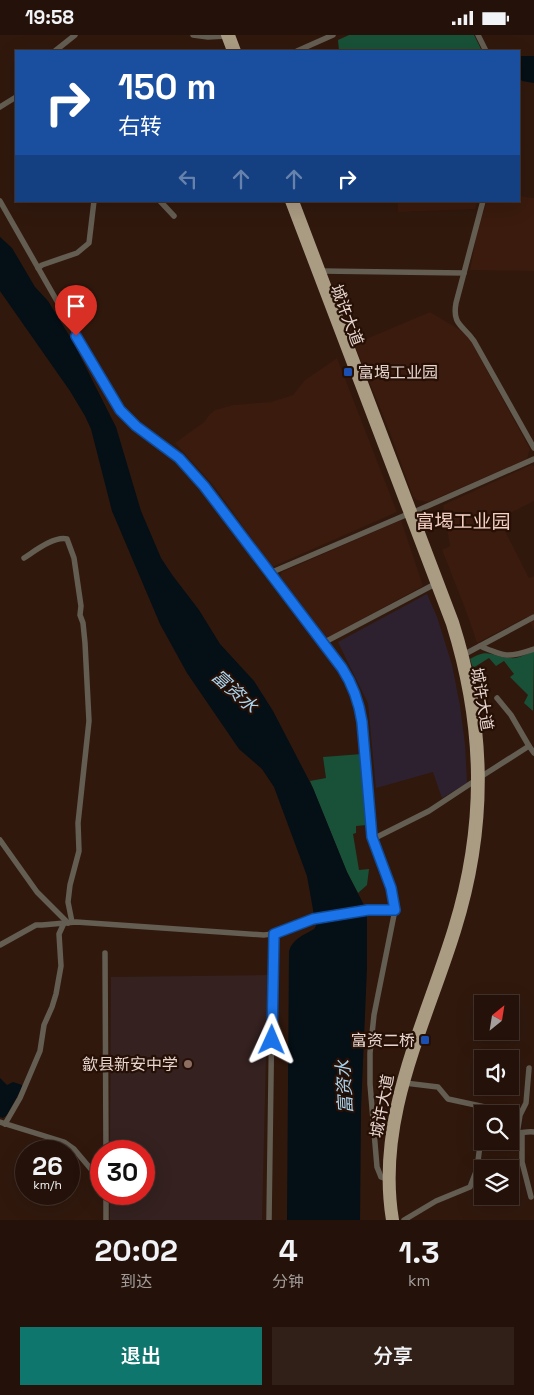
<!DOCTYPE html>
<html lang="zh">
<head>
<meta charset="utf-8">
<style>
  :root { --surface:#24120a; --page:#302018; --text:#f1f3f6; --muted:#a39e9c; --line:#41322b; --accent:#0f766e }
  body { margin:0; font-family:"Space Grotesk","Noto Sans SC",sans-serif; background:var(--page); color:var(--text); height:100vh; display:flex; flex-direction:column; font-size:19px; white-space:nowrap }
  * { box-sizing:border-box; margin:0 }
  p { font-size:16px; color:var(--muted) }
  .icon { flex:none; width:28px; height:28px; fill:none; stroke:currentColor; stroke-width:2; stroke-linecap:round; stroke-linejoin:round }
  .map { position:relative; height:1185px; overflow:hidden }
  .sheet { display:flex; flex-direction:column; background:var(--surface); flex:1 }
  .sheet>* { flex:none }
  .banner { position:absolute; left:15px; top:15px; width:505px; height:152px; border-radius:0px; box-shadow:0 5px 20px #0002,0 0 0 1px var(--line); background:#1a4fa0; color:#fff; overflow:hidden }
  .needle { width:32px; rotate:30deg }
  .controls { position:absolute; left:474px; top:960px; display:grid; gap:10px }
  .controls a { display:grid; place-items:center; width:45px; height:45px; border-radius:0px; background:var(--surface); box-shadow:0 5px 20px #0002,0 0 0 1px var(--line); font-size:25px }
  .speed { position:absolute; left:15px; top:1105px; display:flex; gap:10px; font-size:25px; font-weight:700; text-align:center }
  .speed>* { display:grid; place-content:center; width:65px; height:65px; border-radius:50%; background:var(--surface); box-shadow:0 5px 20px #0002,0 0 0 1px var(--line); line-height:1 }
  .speed small { font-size:12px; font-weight:400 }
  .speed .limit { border:8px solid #d22; background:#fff; color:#111 }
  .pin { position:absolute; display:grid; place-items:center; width:42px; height:42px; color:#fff; margin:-51px -21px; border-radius:50% 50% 50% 0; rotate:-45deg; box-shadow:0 0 5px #0007 }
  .pin .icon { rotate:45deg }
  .me { position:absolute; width:55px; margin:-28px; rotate:1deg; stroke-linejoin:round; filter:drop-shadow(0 0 4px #0008) }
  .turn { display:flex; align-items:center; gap:18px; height:105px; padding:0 20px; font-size:22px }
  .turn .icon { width:65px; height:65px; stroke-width:2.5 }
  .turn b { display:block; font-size:35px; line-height:42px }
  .lanes { display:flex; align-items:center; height:48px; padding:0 20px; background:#0003; justify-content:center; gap:25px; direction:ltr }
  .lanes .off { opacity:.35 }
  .eta { display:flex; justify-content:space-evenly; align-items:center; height:85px; text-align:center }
  .eta b { font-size:30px; font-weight:600; line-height:35px }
  .cta { display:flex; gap:10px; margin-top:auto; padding:10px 20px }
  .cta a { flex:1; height:58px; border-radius:0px; background:var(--accent); color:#fff; font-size:20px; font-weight:600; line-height:58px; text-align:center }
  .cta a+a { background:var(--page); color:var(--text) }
  .status { display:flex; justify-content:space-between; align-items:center; height:35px; padding:0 25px; background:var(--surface); direction:ltr }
  .status svg { height:14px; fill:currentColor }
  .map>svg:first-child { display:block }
  .commercial { fill:#2e212f }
  .built { fill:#3a1b0d }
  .education { fill:#342120 }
  .green { fill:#185137 }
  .water { fill:#040f16 }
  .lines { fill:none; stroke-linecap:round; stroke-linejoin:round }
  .minor { stroke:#645d52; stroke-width:5.5 }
  .major { stroke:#aa9b83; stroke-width:8 }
  .route-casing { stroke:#114b97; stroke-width:12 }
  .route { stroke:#1a73e8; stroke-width:9 }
  .transit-dot { fill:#1a4fb4; stroke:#260f05; stroke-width:2 }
  .education-dot { fill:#8d6e63; stroke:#260f05; stroke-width:2 }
  .labels { text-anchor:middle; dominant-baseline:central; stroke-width:4.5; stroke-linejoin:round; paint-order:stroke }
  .street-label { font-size:16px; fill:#e6d5ce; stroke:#260f05 }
  .poi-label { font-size:16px; fill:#e6d5ce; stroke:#260f05; text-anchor:end }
  .water-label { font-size:18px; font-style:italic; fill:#a9d5ef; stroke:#260f05 }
  .quarter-label { font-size:19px; fill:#f2cfc1; stroke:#260f05 }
</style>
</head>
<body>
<div class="status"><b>19:58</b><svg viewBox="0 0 49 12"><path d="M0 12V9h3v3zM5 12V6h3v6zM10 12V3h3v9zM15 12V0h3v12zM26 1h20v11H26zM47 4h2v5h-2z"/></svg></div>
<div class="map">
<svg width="534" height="1185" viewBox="0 0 534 1185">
  <rect width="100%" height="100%" fill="#30180d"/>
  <path class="commercial" d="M427 559 437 582 452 630 460 671 465 710 467 748 442 763 433 737 376 753 368 668 338 607Z"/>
  <g class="built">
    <path d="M519 161 534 163V236L470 235 478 193 487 166H519Z"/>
    <path d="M398 166H477L475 174 398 177Z"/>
    <path d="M430 277 467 299 530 414 527 424 428 467 417 465 413 462 390 398 354 309Z"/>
    <path d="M337 323 397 477 272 532 214 451 175 408 204 387 210 379 215 375 233 370 271 367 293 360 305 345Z"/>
    <path d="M531 430 534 431V466L499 484 529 543 534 541V595L527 582 477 608 466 576 442 515 450 511 443 470Z"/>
    <path d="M401 485 423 551 327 603 280 541 282 537Z"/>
  </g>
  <path class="education" d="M268 940 262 1185H110V1159H144V1116H110L111 942Z"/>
  <g class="green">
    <path d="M349 0H474L482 16H339L338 5Z"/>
    <path d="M534 616 533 676 524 668 528 660 510 642 514 639 504 626 496 631 489 623 473 633 470 624C490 612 491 622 510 623 518 624 527 619 534 616Z"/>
    <path d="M362 719 367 790 356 791V798L353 799 359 835 369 834 367 850 358 858 347 837 310 746 326 743 323 722Z"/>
  </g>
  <g class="water">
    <path d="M519 21H534V48L522 46 519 41Z"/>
    <path d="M0 202 12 213 35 252 48 266 72 305 116 392 141 476 161 523 173 541 199 575 220 609 254 646 273 676 313 753 347 837 367 876V932L361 1074 360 1185H287L289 916C293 903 304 900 314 894L316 891 307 841 274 752 262 734 239 714 187 638 160 589 112 476 91 394 85 381 70 356 0 256Z"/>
    <path d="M0 1043 7 1050 13 1047 22 1050V1053L7 1080 3 1083 0 1082Z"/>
  </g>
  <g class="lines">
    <g class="minor">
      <path d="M193 0 208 2 226 1"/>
      <path d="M478 0 486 16"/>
      <path d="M55 16 75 0"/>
      <path d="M297 16 333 0"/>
      <path d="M0 72 16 62"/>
      <path d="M0 166 115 368 136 391 179 423 205 451 342 633 354 654 361 677 373 802 391 853 395 875 374 980 370 1018V1049L377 1132 381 1142 389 1145"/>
      <path d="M160 166 174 181"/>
      <path d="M483 166 456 268C452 290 463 290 474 306L534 413"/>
      <path d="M38 233 42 230 77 218 89 208 94 166"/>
      <path d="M322 236 464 238"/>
      <path d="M414 477 534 424"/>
      <path d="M24 523C35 516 54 501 67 504L74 523 81 571 80 580 83 588 85 608 89 686 78 788 79 816 70 850 68 867 72 887"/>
      <path d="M270 538 408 479"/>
      <path d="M323 608 435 549"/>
      <path d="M480 611C505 622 508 623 534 614"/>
      <path d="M465 619 534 582"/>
      <path d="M497 663 511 680 529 711 534 718"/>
      <path d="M482 741 529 711"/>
      <path d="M373 804 429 776 476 745"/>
      <path d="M0 805 37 857 68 888"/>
      <path d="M0 910 36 890H42L76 887 264 900C278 899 290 891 304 887 329 879 369 872 395 875"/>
      <path d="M105 918 106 1116"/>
      <path d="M405 1048 438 1052 448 1064 485 1072 484 1079"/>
      <path d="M0 1087 64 1107 74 1114 101 1146"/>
      <path d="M5 1089 20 1063 40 1016 44 990 52 972 56 959 61 931 59 899 64 888"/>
      <path d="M510 1098C519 1099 526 1096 534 1097"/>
      <path d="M517 1099 520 1080 526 1068 529 1033"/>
      <path d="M522 1099V1127L531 1162"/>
      <path d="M106 1159V1185"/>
      <path d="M269 1185 273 899"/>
      <path d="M404 1185 436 1166 470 1152 477 1134 482 1094"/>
    </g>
    <g class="major">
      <path d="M225 0 231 16"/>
      <path d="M231 0 237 16"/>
      <path d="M289 166 450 589C482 692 484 789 452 893 423 988 373 1082 390 1185"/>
      <path d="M295 166 455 587C488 691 490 791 457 896 428 990 378 1083 395 1185"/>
    </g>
  </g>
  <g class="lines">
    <g class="route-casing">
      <path id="route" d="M76 301 120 375 136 391 179 423 204 451 342 633C353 650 359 667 362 687L372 802 391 853 395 875H368L313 884 274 899 272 1005"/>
    </g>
    <use href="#route" class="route"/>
  </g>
  <g class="transit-dot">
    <rect x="343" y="332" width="10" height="10" rx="2.5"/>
    <rect x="420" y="1000" width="10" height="10" rx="2.5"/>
  </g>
  <circle class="education-dot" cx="188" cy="1029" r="5"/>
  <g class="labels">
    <g class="street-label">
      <text transform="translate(347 280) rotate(69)">城许大道</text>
      <text transform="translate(482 664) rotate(80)">城许大道</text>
      <text transform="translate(382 1071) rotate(-79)">城许大道</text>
    </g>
    <g class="poi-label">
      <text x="358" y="337" text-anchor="start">富堨工业园</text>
      <text x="415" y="1005">富资二桥</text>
      <text x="178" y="1029">歙县新安中学</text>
    </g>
    <g class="water-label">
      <text transform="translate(235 656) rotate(42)">富资水</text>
      <text transform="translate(344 1052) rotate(-93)">富资水</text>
    </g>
    <g class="quarter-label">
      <text x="463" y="486">富堨工业园</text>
    </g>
  </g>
</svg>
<div class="controls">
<a><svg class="needle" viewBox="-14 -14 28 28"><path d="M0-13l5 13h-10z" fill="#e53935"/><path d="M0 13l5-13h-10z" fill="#a39e9c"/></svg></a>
<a><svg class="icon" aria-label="sound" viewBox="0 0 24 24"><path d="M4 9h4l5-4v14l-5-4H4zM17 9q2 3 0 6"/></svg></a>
<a><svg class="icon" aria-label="search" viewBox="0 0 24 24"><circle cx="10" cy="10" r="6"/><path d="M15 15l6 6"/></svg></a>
<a><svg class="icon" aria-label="layers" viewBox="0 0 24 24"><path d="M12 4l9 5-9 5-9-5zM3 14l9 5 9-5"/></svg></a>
</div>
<div class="speed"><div>26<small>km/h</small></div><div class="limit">30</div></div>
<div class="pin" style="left:76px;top:301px;background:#d93025"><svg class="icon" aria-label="arrive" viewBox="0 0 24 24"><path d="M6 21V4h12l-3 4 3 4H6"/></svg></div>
<svg class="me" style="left:272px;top:1005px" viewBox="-20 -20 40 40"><path d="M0-17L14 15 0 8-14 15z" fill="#1a73e8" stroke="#fff" stroke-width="4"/></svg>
<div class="banner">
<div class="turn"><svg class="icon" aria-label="right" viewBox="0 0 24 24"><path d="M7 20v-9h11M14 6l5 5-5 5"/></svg><div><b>150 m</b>右转</div></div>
<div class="lanes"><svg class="icon off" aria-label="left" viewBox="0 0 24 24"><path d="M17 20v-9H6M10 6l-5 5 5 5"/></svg><svg class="icon off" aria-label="ahead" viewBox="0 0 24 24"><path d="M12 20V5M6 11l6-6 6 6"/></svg><svg class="icon off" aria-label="ahead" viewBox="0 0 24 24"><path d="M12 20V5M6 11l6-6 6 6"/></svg><svg class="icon" aria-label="right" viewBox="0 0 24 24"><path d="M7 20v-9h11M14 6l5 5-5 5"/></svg></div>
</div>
</div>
<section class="sheet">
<div class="eta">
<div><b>20:02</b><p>到达</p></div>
<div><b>4</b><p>分钟</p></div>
<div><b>1.3</b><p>km</p></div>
</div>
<div class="cta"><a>退出</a><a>分享</a></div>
</section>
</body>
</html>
